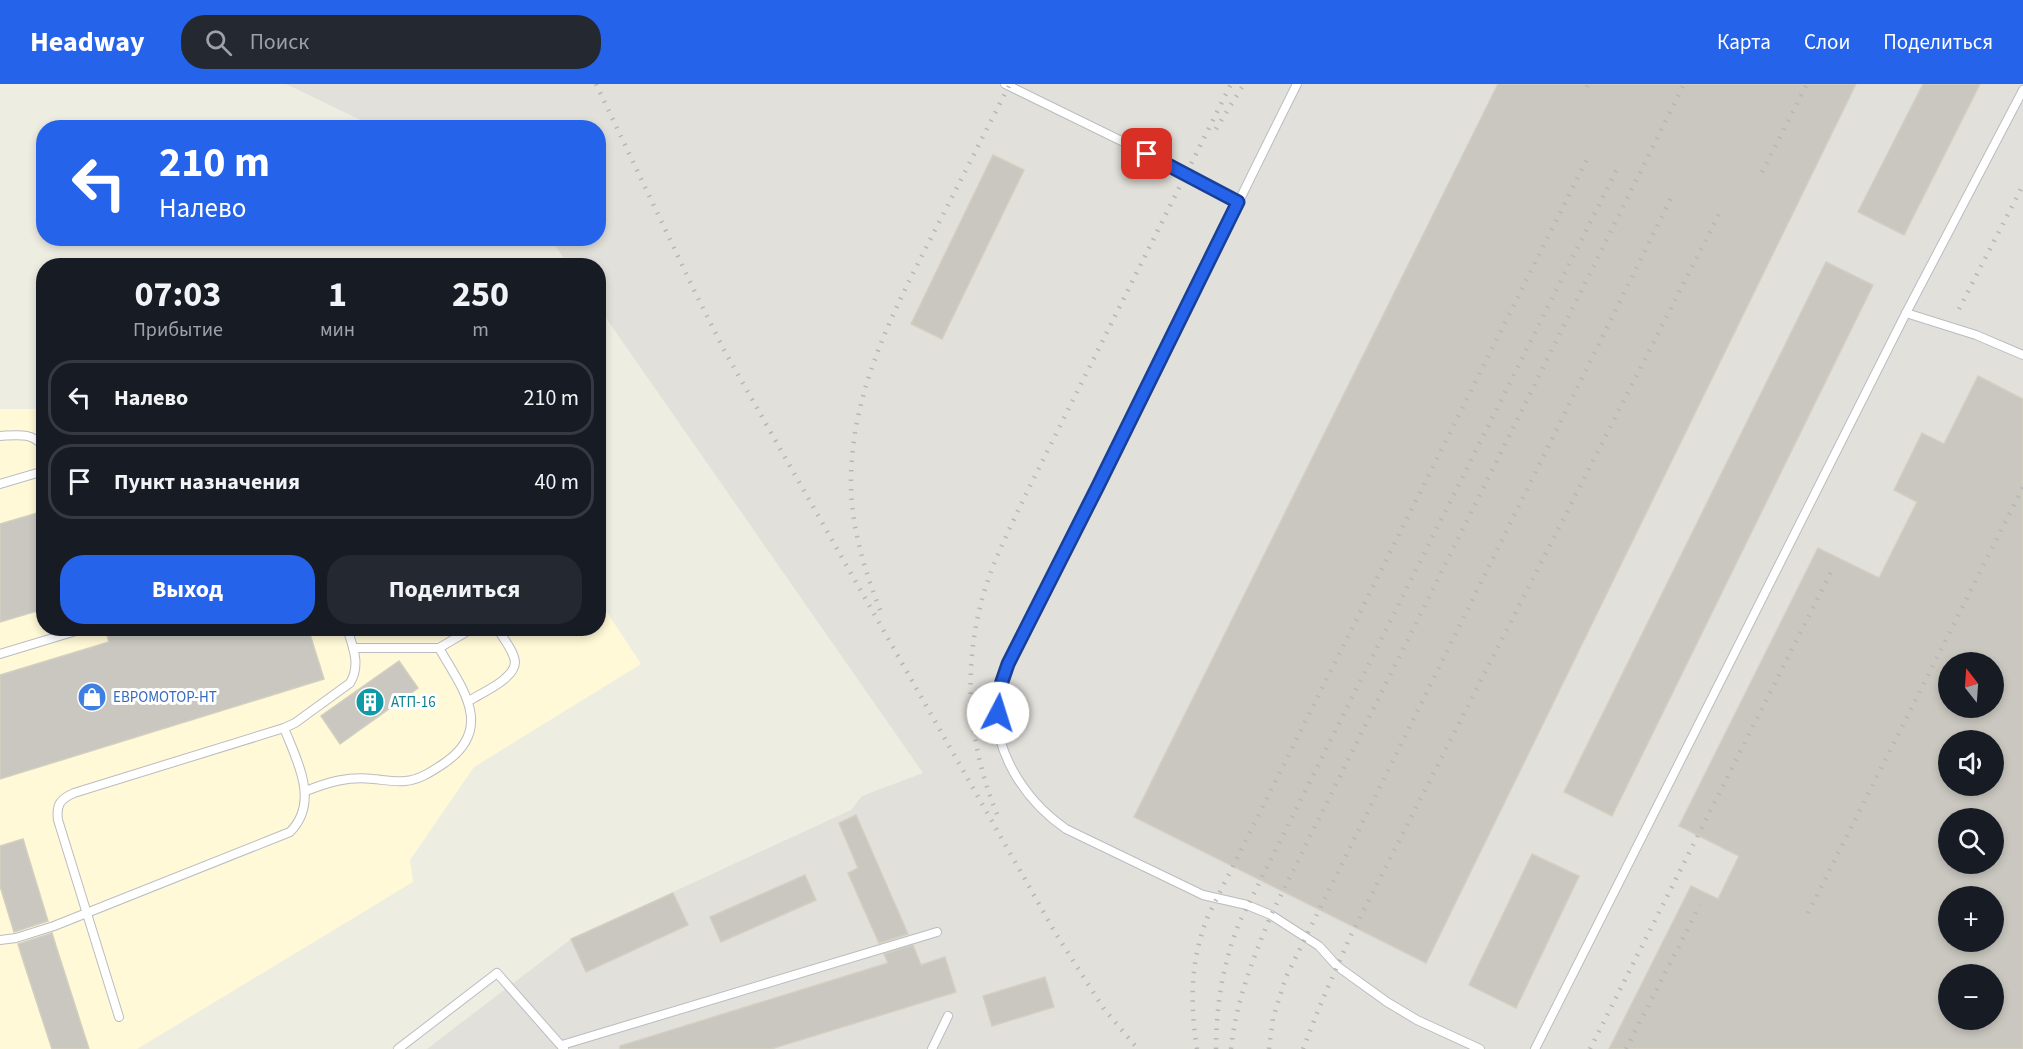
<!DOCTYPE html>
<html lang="ru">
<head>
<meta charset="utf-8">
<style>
  :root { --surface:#171b24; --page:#242831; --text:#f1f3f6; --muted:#9ea1a6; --line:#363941; --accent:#2563eb }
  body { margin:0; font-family:"Source Sans 3",sans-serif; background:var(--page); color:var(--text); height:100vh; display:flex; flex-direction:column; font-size:22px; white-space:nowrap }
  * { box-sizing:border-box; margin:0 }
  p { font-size:20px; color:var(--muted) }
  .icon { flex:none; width:33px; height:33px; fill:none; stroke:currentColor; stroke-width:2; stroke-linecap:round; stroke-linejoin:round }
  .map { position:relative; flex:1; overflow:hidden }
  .sheet { position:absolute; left:36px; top:174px; width:570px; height:378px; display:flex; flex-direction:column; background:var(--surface); border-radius:24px; box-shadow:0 3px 9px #0003 }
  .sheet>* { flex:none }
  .banner { position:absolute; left:36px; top:36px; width:570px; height:126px; border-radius:24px; box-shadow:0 3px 9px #0003; background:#2563eb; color:#fff; overflow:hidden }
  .needle { width:39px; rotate:343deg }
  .buttons { position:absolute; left:1938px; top:568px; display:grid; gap:12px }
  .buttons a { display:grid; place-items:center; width:66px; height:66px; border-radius:50%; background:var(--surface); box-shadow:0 3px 9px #0003; font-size:30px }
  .pin { position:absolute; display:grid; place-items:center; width:51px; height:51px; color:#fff; margin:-26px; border-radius:12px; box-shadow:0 3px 9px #0006 }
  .me { position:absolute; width:66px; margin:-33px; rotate:5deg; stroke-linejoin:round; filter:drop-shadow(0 0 4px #0008) }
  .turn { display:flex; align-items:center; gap:21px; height:126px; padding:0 24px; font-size:27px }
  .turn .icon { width:78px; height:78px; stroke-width:2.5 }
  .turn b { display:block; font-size:42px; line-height:51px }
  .eta { display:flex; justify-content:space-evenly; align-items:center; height:102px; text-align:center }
  .eta b { font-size:36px; font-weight:700; line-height:42px }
  .primary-button { display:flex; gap:12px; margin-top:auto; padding:12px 24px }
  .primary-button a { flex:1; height:69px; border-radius:24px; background:var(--accent); color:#fff; font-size:24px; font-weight:700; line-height:69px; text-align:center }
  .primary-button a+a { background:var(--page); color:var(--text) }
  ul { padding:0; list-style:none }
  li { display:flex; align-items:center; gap:18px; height:75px; margin:0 12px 9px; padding:0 12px; border:3px solid var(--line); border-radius:24px }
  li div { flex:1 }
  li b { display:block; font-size:22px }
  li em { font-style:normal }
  header { display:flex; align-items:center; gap:36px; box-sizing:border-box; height:84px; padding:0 30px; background:var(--accent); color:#fff }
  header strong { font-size:28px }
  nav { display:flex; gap:33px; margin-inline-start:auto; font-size:21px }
  .search { width:420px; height:54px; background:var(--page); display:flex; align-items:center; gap:15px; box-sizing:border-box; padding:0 21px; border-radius:24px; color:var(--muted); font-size:22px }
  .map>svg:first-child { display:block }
  .commercial { fill:#fff9d7 }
  .industrial { fill:#e2e0da; fill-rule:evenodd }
  .building { fill:#c9c7bf; stroke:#d3cfc0; stroke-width:1.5; fill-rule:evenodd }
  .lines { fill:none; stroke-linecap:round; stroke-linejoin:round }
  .lane-casing { stroke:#babcc2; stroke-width:10 }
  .lane { stroke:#fff; stroke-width:8 }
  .rail { stroke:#b6b7b7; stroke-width:4.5; stroke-dasharray:1.5 8; stroke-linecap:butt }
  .route-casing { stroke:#184099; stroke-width:15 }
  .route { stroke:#2563eb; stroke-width:10 }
  .labels { text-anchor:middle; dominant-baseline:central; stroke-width:6; stroke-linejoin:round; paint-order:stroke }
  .shop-label { font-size:15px; fill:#366cbe; stroke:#fff; text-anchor:start }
  .culture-label { font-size:15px; fill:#0d838f; stroke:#fff; text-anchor:start }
</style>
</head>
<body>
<header>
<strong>Headway</strong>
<div class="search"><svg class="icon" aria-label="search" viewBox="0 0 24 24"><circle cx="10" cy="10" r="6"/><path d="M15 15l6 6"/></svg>Поиск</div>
<nav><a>Карта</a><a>Слои</a><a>Поделиться</a></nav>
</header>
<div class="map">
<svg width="2023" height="965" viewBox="0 0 2023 965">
  <rect width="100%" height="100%" fill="#eeede2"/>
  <path class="commercial" d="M0 325H43L44 544H598L599 516 641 580 474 683 410 776 413 798 137 965H0Z"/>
  <path class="industrial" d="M286 0H2023V965H427L571 855 851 726 862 712 923 689 599 224 598 182 569 181 550 155 598 154V44L375 43ZM1948 579H1994V624H1948ZM1948 657H1994V702H1948ZM1948 735H1994V780H1948ZM1948 813H1994V858H1948ZM1948 891H1994V936H1948Z"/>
  <g class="building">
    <path d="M1498 0H1856L1426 879 1134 733Z"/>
    <path d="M1923 0H1980L1904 151 1858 128Z"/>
    <path d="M993 71 1024 86 942 255 911 240Z"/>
    <path d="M1826 178 1873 201 1612 732 1564 708Z"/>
    <path d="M1978 292 2023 315V965H1609L1691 802 1718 815 1739 772 1679 742 1818 464 1879 494 1917 418 1894 406 1922 349 1944 360ZM1948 579H1994V624H1948ZM1948 657H1994V702H1948ZM1948 735H1994V780H1948ZM1948 813H1994V858H1948ZM1948 891H1994V936H1948Z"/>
    <path d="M44 427V525L0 538V440Z"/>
    <path d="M105 544H308L324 595 0 695V591L109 558Z"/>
    <path d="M399 577 418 604 340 660 321 632Z"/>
    <path d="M856 731 908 850 879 859 848 789 858 784 839 739Z"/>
    <path d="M23 755 48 837 14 848 0 802V762Z"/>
    <path d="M1532 770 1579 792 1516 924 1469 901Z"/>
    <path d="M805 791 816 816 721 858 710 833Z"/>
    <path d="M673 809 688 841 586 888 571 855Z"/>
    <path d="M52 849 56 862 89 965H52L22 873 18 860Z"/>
    <path d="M913 861 921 881 945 873 956 908 771 965H620V962L888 879 884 870Z"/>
    <path d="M1045 893 1054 923 992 942 983 912Z"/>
  </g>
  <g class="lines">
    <g class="lane-casing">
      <g id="lane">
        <path d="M1005 0 1187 89 1238 118"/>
        <path d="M1297 0C1227 139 1161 280 1090 419 1070 458 1050 497 1030 536 1018 559 1002 584 998 610 989 663 1024 716 1066 745L1203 811 1247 821 1271 831 1319 862 1337 882 1387 918 1417 936 1480 965"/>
        <path d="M1906 229 1976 251 2023 271"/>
        <path d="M0 352C18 351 32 348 44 363"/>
        <path d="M0 400 44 387"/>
        <path d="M353 564H439L473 544"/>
        <path d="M0 570 76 547"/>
        <path d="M469 617C481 609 515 595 515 578 514 567 503 554 497 544"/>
        <path d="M306 707C328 698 349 692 373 695 384 696 395 698 405 697 419 696 431 688 443 680 496 645 462 604 439 564"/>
        <path d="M0 856 16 854 54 842 290 748C320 718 297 677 284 644"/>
        <path d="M119 933 58 736C56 721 60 715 74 709L284 644 295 639 350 599C361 581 353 563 347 544"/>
        <path d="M562 961 937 848"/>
        <path d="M398 965 497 889 564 965"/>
        <path d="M932 965 948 932"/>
        <path d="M1535 965 1906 229 2023 6"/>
      </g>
    </g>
    <use href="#lane" class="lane"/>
    <g class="rail">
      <path d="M596 0 694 206 724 266 1056 850 1104 925 1138 965"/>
      <path d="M1587 3 1588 0"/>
      <path d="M1216 45 1244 0"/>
      <path d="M1762 88 1807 0"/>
      <path d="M1959 225 2023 101"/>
      <path d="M880 526C864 484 851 443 851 398 851 308 893 228 933 150 959 100 984 50 1010 0"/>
      <path d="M997 730C967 657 962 581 985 505 995 473 1011 442 1025 412L1231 0"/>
      <path d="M1808 829 2023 403"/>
      <path d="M1197 965C1190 919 1190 876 1208 832L1589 71"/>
      <path d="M1216 965C1216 922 1223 879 1239 839L1617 85"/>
      <path d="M1231 965C1236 917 1253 875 1271 831L1684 0"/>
      <path d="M1269 965 1273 934 1286 893 1673 110"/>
      <path d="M1303 965 1319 924 1350 853 1719 130"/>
      <path d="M1590 965 1834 482"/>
      <path d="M1626 965 1700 821"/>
    </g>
  </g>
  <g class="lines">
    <g class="route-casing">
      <path id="route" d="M998 629 997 612 1008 580 1098 402 1238 118 1147 70"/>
    </g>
    <use href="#route" class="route"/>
  </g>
  <defs>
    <g id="shop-disc" transform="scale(1.5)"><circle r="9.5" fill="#3f7fe0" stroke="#fff"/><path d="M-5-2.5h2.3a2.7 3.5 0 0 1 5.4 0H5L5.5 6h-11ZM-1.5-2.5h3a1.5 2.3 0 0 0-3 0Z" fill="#fff"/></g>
    <g id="building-disc" transform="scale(1.5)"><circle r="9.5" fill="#0f9aa8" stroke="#fff"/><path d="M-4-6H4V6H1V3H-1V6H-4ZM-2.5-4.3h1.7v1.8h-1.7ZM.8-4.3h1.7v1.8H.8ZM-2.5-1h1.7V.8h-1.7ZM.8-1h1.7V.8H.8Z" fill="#fff"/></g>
  </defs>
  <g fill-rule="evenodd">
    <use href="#shop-disc" x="92" y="613"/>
    <use href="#building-disc" x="370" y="618"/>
  </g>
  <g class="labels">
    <g class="shop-label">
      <text x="113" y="613">ЕВРОМОТОР-НТ</text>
    </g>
    <g class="culture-label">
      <text x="391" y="618">АТП-16</text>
    </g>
  </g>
</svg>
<div class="buttons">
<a><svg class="needle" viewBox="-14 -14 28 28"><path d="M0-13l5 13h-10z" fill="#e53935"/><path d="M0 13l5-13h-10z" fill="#9ea1a6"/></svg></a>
<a><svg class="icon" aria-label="sound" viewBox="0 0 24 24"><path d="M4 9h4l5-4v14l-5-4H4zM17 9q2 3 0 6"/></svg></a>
<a><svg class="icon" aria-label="search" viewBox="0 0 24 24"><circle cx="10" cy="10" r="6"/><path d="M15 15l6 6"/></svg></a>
<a>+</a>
<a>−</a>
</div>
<div class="pin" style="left:1147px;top:70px;background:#d93025"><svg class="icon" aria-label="arrive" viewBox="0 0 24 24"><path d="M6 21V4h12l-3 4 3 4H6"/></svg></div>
<svg class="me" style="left:998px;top:629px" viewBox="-20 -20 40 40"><circle r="19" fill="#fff"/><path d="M0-13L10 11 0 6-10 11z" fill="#2563eb"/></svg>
<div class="banner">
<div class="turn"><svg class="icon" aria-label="left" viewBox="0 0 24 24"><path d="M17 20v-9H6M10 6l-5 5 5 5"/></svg><div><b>210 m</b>Налево</div></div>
</div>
<section class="sheet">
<div class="eta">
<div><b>07:03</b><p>Прибытие</p></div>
<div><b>1</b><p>мин</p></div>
<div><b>250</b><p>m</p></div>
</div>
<ul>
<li><svg class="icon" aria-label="left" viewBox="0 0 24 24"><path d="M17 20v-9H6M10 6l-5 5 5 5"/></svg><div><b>Налево</b></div><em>210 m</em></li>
<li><svg class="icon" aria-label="arrive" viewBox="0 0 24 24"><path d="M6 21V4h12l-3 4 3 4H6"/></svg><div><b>Пункт назначения</b></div><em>40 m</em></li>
</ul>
<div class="primary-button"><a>Выход</a><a>Поделиться</a></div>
</section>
</div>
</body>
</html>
